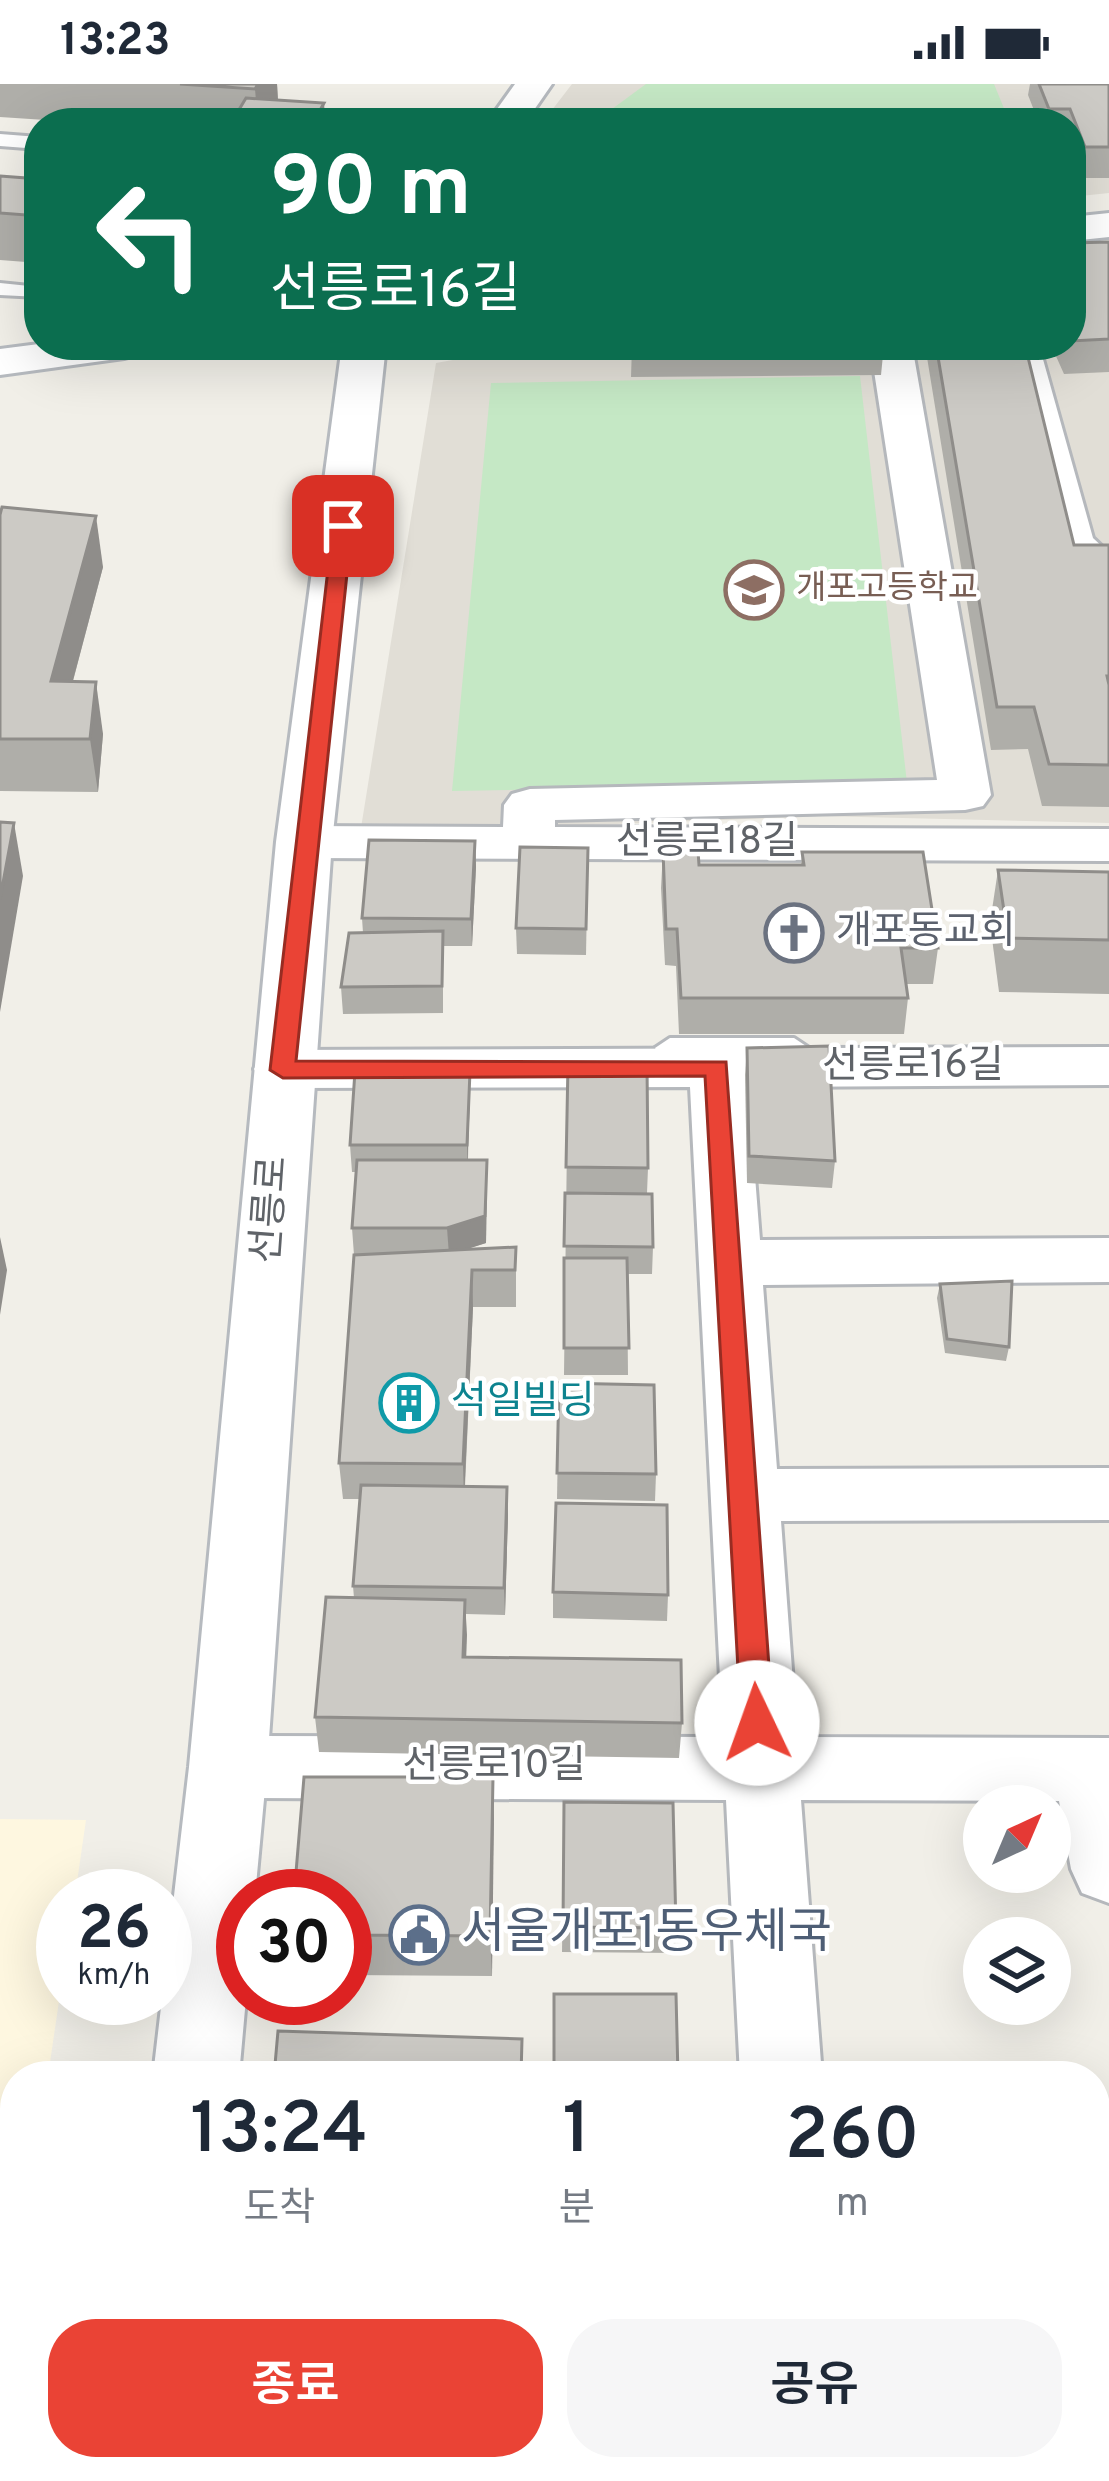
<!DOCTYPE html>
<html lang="ko">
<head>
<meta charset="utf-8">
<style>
  :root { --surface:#fff; --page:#f6f6f7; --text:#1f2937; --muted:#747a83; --accent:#ea4335 }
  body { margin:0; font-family:Overpass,"Noto Sans KR",sans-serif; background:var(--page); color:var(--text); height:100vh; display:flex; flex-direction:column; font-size:45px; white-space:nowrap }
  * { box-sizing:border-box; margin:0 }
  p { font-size:39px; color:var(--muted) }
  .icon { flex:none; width:66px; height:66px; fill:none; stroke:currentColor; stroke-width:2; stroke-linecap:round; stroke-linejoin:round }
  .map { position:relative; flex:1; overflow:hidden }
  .sheet { position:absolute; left:0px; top:1977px; width:1110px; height:420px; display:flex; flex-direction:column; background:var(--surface); border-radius:48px 48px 0 0; box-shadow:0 12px 48px #0002 }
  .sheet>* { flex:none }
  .banner { position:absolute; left:24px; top:24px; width:1062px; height:252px; border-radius:48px; box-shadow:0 12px 48px #0002; background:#0b6e4f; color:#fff; overflow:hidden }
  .needle { width:78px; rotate:44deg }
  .fabs { position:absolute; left:963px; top:1701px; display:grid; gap:24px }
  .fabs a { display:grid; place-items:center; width:108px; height:108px; border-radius:50%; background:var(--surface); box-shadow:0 12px 48px #0002; font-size:60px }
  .speed { position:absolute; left:36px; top:1785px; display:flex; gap:24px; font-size:60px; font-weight:700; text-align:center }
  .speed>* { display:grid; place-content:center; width:156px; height:156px; border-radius:50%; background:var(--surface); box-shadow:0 12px 48px #0002; line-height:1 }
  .speed small { font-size:30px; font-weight:400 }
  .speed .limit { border:18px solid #d22; background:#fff; color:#111 }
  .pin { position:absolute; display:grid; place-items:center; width:102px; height:102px; color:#fff; margin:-51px; border-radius:24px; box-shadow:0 6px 18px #0006 }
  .me { position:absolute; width:132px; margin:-66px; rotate:357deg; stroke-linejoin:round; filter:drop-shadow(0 0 9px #0008) }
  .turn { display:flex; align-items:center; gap:42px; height:252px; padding:0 48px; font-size:54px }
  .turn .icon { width:156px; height:156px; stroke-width:2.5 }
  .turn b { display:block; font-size:84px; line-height:102px }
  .eta { display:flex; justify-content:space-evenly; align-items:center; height:204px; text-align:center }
  .eta b { font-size:72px; font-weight:600; line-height:84px }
  .action { display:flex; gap:24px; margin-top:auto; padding:24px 48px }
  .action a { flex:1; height:138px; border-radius:48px; background:var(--accent); color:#fff; font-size:48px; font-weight:600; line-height:138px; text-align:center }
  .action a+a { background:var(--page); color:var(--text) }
  .status { display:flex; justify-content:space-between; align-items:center; height:84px; padding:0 60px; background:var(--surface); direction:ltr }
  .status svg { height:33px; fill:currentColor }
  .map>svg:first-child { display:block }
  .commercial { fill:#fef7e0 }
  .education { fill:#e1ded6 }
  .green { fill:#c5e8c5 }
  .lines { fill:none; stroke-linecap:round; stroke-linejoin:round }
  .lane-casing { stroke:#b5b8bc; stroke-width:6 }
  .street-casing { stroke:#b5b8bc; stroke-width:6 }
  .secondary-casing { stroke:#b6babf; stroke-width:6 }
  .lane { fill:#fff; fill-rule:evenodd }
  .street { fill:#fff; fill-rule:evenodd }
  .secondary { fill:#fff; fill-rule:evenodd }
  .wall { fill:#afaea9 }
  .shaded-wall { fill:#8f8d8a }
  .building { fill:#cccac5; stroke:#8f8d8a; stroke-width:3 }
  .route { fill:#ea4335; stroke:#982c22; stroke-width:3 }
  .labels { text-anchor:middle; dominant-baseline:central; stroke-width:9; stroke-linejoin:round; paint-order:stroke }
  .far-education-label { font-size:33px; fill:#785e54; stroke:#fff; text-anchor:start }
  .street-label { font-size:39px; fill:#5f6368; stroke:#fff }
  .worship-label { font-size:39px; fill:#5b616d; stroke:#fff; text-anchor:start }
  .culture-label { font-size:39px; fill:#0d838f; stroke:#fff; text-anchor:start }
  .near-service-label { font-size:48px; fill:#4e5e75; stroke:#fff; text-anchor:start }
</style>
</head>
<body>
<div class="status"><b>13:23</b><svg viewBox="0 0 49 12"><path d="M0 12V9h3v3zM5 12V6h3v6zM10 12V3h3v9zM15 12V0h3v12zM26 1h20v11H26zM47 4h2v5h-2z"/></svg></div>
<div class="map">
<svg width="1109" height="2397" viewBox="0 0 1109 2397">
  <rect width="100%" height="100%" fill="#f1efe8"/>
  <path class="commercial" d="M0 1735 86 1736 75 1812H63V1890L48 1992H15V2216L0 2318Z"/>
  <g class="education">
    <path d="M572 0H1109V109L1071 113V39H542Z"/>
    <path d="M1109 165V739L819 732 360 750 436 279 536 261H1071Z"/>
  </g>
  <g class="green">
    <path d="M646 0H994L1010 39H602L612 25Z"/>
    <path d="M860 292 907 699 452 707 491 299Z"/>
  </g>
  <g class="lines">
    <g class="lane-casing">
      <g id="lane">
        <path d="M0 50 39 53V65L0 62Z"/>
        <path d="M0 199 39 203V213L0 211Z"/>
        <path d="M1017 261H1039L1093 454 1109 469V489L1100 487 1070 457Z"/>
        <path d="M670 954H794L809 964 794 974 659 971 655 964Z"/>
      </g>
    </g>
    <g class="street-casing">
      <g id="street">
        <path d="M870 261H912L991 711 983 722 965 726 555 736V743L1109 745V777L304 774 285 769 278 758 285 747 304 742 503 743 504 721 512 710 530 705 937 696Z"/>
        <path d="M1109 963V1001L748 1003 760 1156 1109 1154V1198L763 1201 777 1385 1109 1384V1436L781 1437 797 1653 1109 1654V1819L1082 1809 1071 1785 1059 1717 801 1716 822 1992H740L726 1716 228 1714 202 1705 191 1683 202 1661 228 1652 723 1653 690 1003 283 1004 262 999 254 985 262 971 283 966Z"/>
        <path d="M764 2382H854L855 2397H765Z"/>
      </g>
    </g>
    <g class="secondary-casing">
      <g id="secondary">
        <path d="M515 0H552L525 39H487Z"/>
        <path d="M1109 129V153L1071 157V133Z"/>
        <path d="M39 260V261H146L139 270 124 274 0 291V265Z"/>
        <path d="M342 261H386L332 758 267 1683 255 1812H243L246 1914 239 1992H153L189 1683 276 758Z"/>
        <path d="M109 2382H203L202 2397H106Z"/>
      </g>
    </g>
    <use href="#lane" class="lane"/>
    <use href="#street" class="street"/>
    <use href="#secondary" class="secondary"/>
  </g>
  <g class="wall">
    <path d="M0 0H277L278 16 324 19 325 39H91L0 33Z"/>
    <path d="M1030 0H1109V94H1080L1071 70V39H1039L1028 11Z"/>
    <path d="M0 92 39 95V179L0 176Z"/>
    <path d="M1109 158V288L1064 290 1051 261H1071V159Z"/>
    <path d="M632 261H884L881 291 631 293Z"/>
    <path d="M925 261H1025L1074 461H1109V723L1042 722 1028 665 991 666Z"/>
    <path d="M0 431 103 483 73 597 103 650 98 708 0 707Z"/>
    <path d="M475 757 476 783 472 862H443V929L343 930 341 903 363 849 362 834Z"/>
    <path d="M588 764 586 871 517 870 516 844Z"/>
    <path d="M663 767 699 781H801L802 768 938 864 933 900H906L908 914 904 950H679L676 882 665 881 661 804Z"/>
    <path d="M998 786 1109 788V910L999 908 990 839Z"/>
    <path d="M747 964 835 1077 832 1104 747 1099 745 991Z"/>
    <path d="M568 980 648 1084 647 1109 653 1163 652 1190H627L628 1291H564Z"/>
    <path d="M470 987 468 1076 487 1103 486 1159 466 1165 516 1163V1223H473L465 1403 508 1430 505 1531 466 1530V1573L682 1639 679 1674 319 1668 315 1633 354 1514 353 1502 360 1415H343L339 1379 354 1171 352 1144 356 1088H352L350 1061Z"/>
    <path d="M940 1200 1009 1263 1006 1277 945 1269 937 1214Z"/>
    <path d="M559 1299 656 1390 655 1417 557 1415Z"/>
    <path d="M553 1508 668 1511 667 1537 553 1534Z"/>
    <path d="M493 1693 492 1892 345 1891V1812Z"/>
    <path d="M564 1718 676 1844 675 1869 562 1868Z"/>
  </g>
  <g class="shaded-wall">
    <path d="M258 0H277L278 18 258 39 255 5Z"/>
    <path d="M324 19 325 39H313Z"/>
    <path d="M96 432 103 483 59 649 51 597Z"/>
    <path d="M96 598 103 650 98 708 90 655Z"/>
    <path d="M14 739 23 792 0 928V815Z"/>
    <path d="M475 757 476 783 472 862 471 835Z"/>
    <path d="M470 987V1013L467 1088V1061Z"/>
    <path d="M487 1076 486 1159 449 1171 447 1144Z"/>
    <path d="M0 1153 7 1186 0 1231Z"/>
    <path d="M472 1186 473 1223 464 1416 463 1380Z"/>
    <path d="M507 1403 508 1430 505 1531 504 1504Z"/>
    <path d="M465 1516 467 1551 465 1608 463 1573Z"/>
    <path d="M493 1693 494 1734 492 1892 490 1852Z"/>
  </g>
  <g class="building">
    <path d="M180 0H258L255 5Z"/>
    <path d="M1039 0H1109V63H1085L1070 25H1049Z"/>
    <path d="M246 14 324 19 313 39H231Z"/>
    <path d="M0 92 39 95V132L0 129Z"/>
    <path d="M1109 158V255L1071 257V159Z"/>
    <path d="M936 261H1025L1074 461H1109V592H1107L1109 601V681L1049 680 1034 623H997Z"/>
    <path d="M2 423 96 432 51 597 96 598 90 655H0V431Z"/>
    <path d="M0 738 14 739 0 815Z"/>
    <path d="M369 756 475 757 471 835 362 834Z"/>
    <path d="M520 763 588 764 586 845 516 844Z"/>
    <path d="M663 767H698L699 781H804L802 768H923L938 864H901L908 914H681L677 845H666Z"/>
    <path d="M998 786 1109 788V856L1008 854Z"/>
    <path d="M443 847 442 902 341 903 349 849Z"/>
    <path d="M829 962 835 1077 749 1072 747 964Z"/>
    <path d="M568 980 647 981 648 1084 566 1083Z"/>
    <path d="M355 987H470L467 1061H350Z"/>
    <path d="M357 1076H487L485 1132 447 1144H352Z"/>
    <path d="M565 1109 652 1110 653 1163 564 1162Z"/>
    <path d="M516 1163 515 1186H472L463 1380 339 1379 354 1171Z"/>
    <path d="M564 1174H627L629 1264H564Z"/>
    <path d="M1012 1197 1009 1263 947 1255 940 1200Z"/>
    <path d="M559 1299 654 1301 656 1390 557 1389Z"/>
    <path d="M361 1401 507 1403 504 1504 353 1502Z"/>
    <path d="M556 1419 667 1421 668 1511 553 1508Z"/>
    <path d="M326 1513 465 1516 463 1573 681 1576 682 1639 315 1633Z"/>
    <path d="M304 1693H493L490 1852 345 1851V1812H294Z"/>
    <path d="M564 1718 673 1719 676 1844 563 1843Z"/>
    <path d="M554 1910H676L678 1992H554Z"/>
    <path d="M278 1947 522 1955 521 1992H274Z"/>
    <path d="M303 2382H624V2397H302Z"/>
  </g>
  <path class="route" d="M343 436 352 442 296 977 726 978 773 1639 768 1648 757 1652 746 1648 741 1639 705 992 283 994 270 986 333 442Z"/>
  <defs>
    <g id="school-ring" transform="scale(3)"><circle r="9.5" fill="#fff" stroke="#8d6e63" stroke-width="1.5"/><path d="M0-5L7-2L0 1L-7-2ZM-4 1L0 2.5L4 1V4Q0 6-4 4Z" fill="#8d6e63"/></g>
    <g id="church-ring" transform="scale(3)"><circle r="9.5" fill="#fff" stroke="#6b7280" stroke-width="1.5"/><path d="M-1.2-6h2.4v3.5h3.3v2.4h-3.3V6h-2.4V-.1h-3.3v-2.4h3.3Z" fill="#6b7280"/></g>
    <g id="building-ring" transform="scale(3)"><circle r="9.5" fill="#fff" stroke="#0f9aa8" stroke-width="1.5"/><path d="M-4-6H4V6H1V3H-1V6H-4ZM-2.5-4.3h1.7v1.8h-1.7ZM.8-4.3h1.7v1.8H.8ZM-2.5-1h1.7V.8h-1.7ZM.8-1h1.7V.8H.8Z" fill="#0f9aa8"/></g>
    <g id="civic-ring" transform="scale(3)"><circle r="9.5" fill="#fff" stroke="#5c6f8a" stroke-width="1.5"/><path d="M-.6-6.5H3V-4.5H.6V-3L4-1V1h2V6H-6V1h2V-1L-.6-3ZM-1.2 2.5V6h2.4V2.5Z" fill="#5c6f8a"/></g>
  </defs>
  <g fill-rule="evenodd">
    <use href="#school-ring" x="754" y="506"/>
    <use href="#church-ring" x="794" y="849"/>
    <use href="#building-ring" x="409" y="1319"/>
    <use href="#civic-ring" x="419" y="1851"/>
  </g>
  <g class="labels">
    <g class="far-education-label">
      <text x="796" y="506">개포고등학교</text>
    </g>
    <g class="street-label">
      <text x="707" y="759">선릉로18길</text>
      <text x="913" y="983">선릉로16길</text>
      <text transform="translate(272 1126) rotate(-86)">선릉로</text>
      <text x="494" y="1683">선릉로10길</text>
    </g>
    <g class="worship-label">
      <text x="836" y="849">개포동교회</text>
    </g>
    <g class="culture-label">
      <text x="451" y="1319">석일빌딩</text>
    </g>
    <g class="near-service-label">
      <text x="461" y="1851">서울개포1동우체국</text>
    </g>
  </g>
</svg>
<div class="fabs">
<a><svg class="needle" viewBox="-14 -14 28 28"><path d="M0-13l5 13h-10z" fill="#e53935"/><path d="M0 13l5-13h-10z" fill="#747a83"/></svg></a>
<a><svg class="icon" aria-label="layers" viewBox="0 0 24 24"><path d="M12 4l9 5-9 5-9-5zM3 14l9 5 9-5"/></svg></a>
</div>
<div class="speed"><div>26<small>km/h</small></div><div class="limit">30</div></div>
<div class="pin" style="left:343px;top:442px;background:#d93025"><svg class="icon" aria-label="arrive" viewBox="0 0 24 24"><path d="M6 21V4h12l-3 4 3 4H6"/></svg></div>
<svg class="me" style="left:757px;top:1639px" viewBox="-20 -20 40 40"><circle r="19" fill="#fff"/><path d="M0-13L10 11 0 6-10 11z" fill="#ea4335"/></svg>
<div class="banner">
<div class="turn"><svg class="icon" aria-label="left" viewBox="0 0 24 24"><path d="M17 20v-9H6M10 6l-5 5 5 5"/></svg><div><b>90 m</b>선릉로16길</div></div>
</div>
<section class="sheet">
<div class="eta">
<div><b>13:24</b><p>도착</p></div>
<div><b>1</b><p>분</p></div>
<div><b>260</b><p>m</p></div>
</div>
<div class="action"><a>종료</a><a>공유</a></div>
</section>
</div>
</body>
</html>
